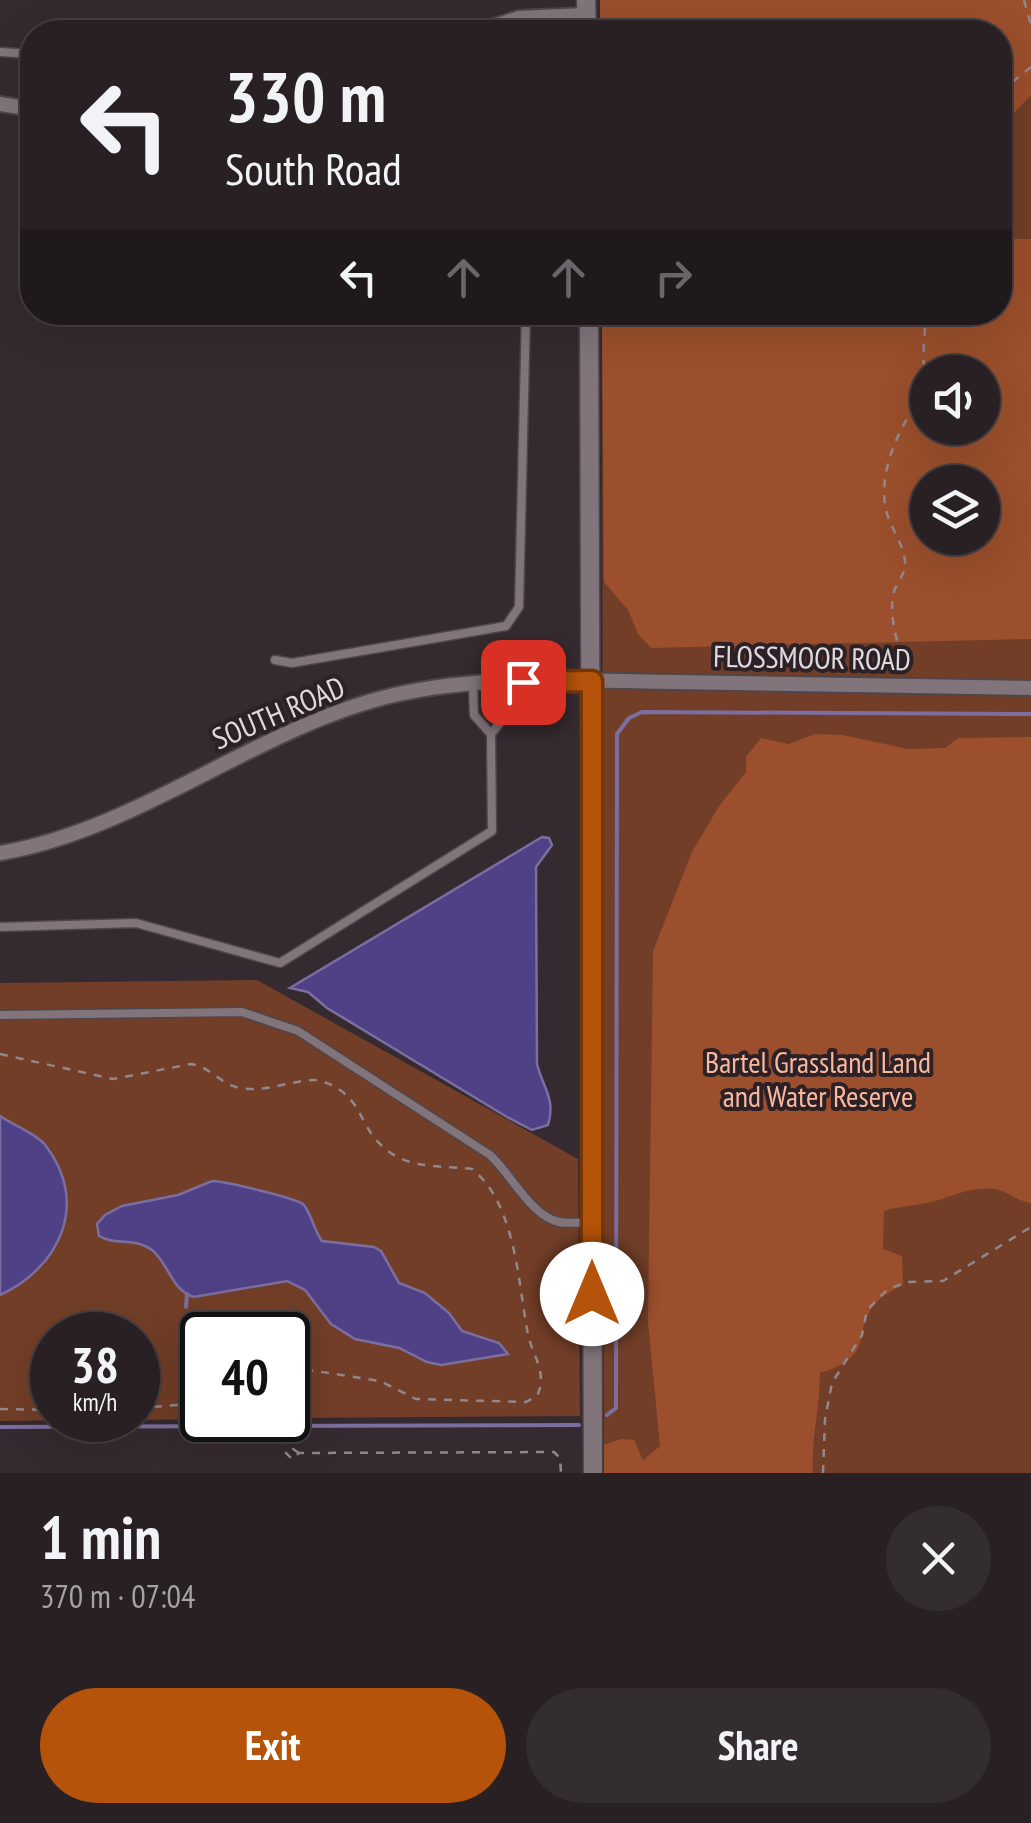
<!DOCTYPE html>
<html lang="en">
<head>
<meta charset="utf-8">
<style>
  :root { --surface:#282023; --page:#342d30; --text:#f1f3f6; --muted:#a5a3a6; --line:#443e41; --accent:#b45309 }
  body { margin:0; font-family:"PT Sans Narrow",sans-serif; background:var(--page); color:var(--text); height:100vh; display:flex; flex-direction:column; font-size:38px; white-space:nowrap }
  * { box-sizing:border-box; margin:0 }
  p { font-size:32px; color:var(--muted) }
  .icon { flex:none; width:55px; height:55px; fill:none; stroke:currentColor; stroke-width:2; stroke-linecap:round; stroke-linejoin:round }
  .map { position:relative; height:1473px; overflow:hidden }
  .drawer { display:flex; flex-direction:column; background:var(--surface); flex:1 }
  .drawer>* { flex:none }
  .hud { position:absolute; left:20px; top:20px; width:992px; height:305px; border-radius:40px; box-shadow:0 10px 40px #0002,0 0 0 2px var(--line); background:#282023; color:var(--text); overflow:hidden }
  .buttons { position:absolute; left:910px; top:355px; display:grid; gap:20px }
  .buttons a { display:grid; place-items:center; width:90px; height:90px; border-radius:50%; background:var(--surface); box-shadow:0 10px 40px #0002,0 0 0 2px var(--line); font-size:50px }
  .speed { position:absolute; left:30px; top:1312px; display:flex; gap:20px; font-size:50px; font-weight:700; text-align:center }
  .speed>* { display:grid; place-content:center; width:130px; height:130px; border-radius:50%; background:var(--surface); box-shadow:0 10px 40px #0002,0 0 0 2px var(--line); line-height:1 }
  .speed small { font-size:25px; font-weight:400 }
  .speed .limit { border:5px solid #111; border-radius:15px; background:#fff; color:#111 }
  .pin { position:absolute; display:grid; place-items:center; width:85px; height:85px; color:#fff; margin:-42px; border-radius:20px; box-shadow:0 5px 15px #0006 }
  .me { position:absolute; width:110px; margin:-55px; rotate:0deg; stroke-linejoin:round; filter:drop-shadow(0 0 8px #0008) }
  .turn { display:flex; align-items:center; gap:35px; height:210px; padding:0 40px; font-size:45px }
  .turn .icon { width:130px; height:130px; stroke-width:2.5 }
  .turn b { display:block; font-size:70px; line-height:85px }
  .lanes { display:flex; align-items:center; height:95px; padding:0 40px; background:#0003; justify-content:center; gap:50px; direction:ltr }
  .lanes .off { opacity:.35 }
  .round { display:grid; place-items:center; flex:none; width:105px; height:105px; border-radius:52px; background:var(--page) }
  .summary { display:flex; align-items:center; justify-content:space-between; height:170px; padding:0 40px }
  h1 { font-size:60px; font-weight:600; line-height:75px }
  .cta { display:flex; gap:20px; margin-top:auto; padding:20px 40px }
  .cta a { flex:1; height:115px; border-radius:60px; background:var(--accent); color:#fff; font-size:40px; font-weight:600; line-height:115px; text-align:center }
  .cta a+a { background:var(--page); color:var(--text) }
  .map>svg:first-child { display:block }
  .green { fill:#723e27; fill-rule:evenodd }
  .forest { fill:#9b4f2c; fill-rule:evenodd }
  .water { fill:#504086; stroke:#7b6ea0; stroke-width:2.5 }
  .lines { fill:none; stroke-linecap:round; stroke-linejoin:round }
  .stream { stroke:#7b6ea0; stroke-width:4 }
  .service-casing { stroke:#4f464b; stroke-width:11 }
  .minor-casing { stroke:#4f464b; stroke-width:18 }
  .tertiary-casing { stroke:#4f464b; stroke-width:21 }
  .path { stroke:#91888d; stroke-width:2.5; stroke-dasharray:8 8; stroke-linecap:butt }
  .service { stroke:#81757b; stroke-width:8 }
  .minor { stroke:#81757b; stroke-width:14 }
  .tertiary { stroke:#81757b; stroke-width:18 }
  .route-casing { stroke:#753606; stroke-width:25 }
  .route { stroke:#b45309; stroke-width:18 }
  .labels { text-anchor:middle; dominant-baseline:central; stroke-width:8; stroke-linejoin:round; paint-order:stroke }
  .street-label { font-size:30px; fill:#e0d9dd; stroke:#2b2126 }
  .park-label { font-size:30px; fill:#fab89c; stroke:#2b2126 }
</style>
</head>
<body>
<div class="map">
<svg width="1031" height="1473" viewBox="0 0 1031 1473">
  <rect width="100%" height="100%" fill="#352a2f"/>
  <g class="green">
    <path d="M600 0H1031V1473H604L602 313 1000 312V32H600ZM928 372H982V428H928ZM928 482H982V538H928Z"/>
    <path d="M257 980 578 1159 580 1416 288 1418V1335H202V1419L138 1420V1335H52V1420H92L0 1421V983Z"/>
  </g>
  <g class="forest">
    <path d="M600 0H1031V95L1000 127V32H600Z"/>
    <path d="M1000 239H1031V639L651 648 638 634 628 610 604 582 602 313 1000 312ZM928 372H982V428H928ZM982 482V538H928V482Z"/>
    <path d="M815 734 843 735 908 749 945 748 958 738 1031 737V1203C1017 1201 1007 1191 994 1189 970 1186 953 1197 931 1202 915 1206 900 1206 884 1211L883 1249 902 1256 903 1285C894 1290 882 1295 876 1303 850 1332 878 1356 820 1373 820 1407 811 1439 813 1473H604V1445L621 1439 634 1440 643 1460 660 1446 648 1322 653 951 692 852 719 806 746 772V757L761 738 788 744Z"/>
  </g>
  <g class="water">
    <path d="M542 837 549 838 552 845 536 867 537 1064C543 1088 556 1099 548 1125L532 1130 507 1117 327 1008 308 992 290 988Z"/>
    <path d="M0 1116C13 1125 37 1134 46 1146 90 1204 59 1268 0 1295Z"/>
    <path d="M212 1181C224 1181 300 1199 304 1205 312 1216 314 1230 322 1241L374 1247 381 1251 399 1283 425 1293 449 1313 462 1331 499 1343 508 1354 441 1365 427 1362 399 1348 355 1339 331 1324 305 1290 287 1281 194 1297C171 1290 169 1264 152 1250 135 1237 116 1246 99 1236L97 1224 105 1215 122 1206 178 1195Z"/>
  </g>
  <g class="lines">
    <g class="stream">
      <path d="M186 1307 187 1294"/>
      <path d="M607 1415 616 1408 617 734 629 718 642 712 1031 714"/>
      <path d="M0 1427 579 1425"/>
    </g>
    <g class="service-casing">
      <g id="service">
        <path d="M0 52 32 54"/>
        <path d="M275 660 292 663 506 626 519 607 526 312"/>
        <path d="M473 683 474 715 491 734 507 714 506 682"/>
        <path d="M0 927 136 923 280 963 492 831 491 734"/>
        <path d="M0 1015 242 1012 298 1031 490 1155C511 1174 531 1216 559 1222 569 1224 582 1222 592 1222"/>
      </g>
    </g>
    <g class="minor-casing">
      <g id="minor">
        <path d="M476 32 519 18 586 15"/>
        <path d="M0 104 32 109"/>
        <path d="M0 853C139 830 257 727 394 695 485 674 581 681 674 682 793 685 912 687 1031 688"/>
      </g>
    </g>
    <g class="tertiary-casing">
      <g id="tertiary">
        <path d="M586 0 587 32"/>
        <path d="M589 312 593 1473"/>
      </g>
    </g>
    <g class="path">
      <path d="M1024 0 1031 25"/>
      <path d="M1000 92 1031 67"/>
      <path d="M926 312 923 359 928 382"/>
      <path d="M907 671C899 648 889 621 893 596 895 582 906 577 905 561 903 543 890 527 886 510 877 470 902 419 928 390"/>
      <path d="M0 1054 113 1079 191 1064C211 1067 221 1085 240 1088 268 1093 292 1079 319 1080 364 1095 356 1122 382 1146 407 1170 441 1165 472 1169 515 1203 518 1280 527 1329 530 1353 549 1372 537 1396L526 1402 416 1399 380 1381 309 1370 288 1380"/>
      <path d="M138 1408 202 1403"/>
      <path d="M0 1409 52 1410"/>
      <path d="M299 1453 293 1449 285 1452 292 1459 299 1453 554 1452 560 1458 561 1473"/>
      <path d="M823 1473 825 1419 832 1383 862 1335 867 1310 888 1289 907 1282 943 1281 1031 1227"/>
    </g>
    <use href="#service" class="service"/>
    <use href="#minor" class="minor"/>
    <use href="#tertiary" class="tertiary"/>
  </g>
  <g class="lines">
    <g class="route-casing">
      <path id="route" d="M523 682 592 681V1294"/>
    </g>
    <use href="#route" class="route"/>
  </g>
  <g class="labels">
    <g class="street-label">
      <text transform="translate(812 657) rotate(1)">FLOSSMOOR ROAD</text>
      <text transform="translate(278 712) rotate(-23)">SOUTH ROAD</text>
    </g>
    <g class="park-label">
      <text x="818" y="1061">Bartel Grassland Land<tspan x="818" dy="34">and Water Reserve</tspan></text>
    </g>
  </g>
</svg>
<div class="buttons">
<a><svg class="icon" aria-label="sound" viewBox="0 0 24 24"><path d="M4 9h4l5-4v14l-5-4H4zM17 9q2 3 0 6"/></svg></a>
<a><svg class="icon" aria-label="layers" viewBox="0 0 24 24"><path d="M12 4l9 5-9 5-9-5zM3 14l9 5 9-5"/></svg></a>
</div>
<div class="speed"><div>38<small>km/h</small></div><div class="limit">40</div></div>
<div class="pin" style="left:523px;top:682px;background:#d93025"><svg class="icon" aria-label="arrive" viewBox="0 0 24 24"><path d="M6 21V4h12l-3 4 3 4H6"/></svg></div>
<svg class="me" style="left:592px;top:1294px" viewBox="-20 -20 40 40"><circle r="19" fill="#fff"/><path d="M0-13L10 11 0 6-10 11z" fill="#b45309"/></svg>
<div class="hud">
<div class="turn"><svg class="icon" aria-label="left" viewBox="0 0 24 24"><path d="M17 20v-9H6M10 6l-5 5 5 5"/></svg><div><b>330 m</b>South Road</div></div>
<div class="lanes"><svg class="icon" aria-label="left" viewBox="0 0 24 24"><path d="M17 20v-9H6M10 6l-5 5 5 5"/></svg><svg class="icon off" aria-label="ahead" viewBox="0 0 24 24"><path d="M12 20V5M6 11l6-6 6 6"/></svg><svg class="icon off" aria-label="ahead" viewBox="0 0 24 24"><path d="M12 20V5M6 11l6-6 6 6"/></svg><svg class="icon off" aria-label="right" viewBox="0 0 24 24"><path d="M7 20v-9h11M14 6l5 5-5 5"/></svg></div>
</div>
</div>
<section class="drawer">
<div class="summary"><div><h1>1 min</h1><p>370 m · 07:04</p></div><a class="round"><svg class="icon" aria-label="close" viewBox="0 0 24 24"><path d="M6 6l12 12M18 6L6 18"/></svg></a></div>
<div class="cta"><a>Exit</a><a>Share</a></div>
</section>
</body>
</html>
